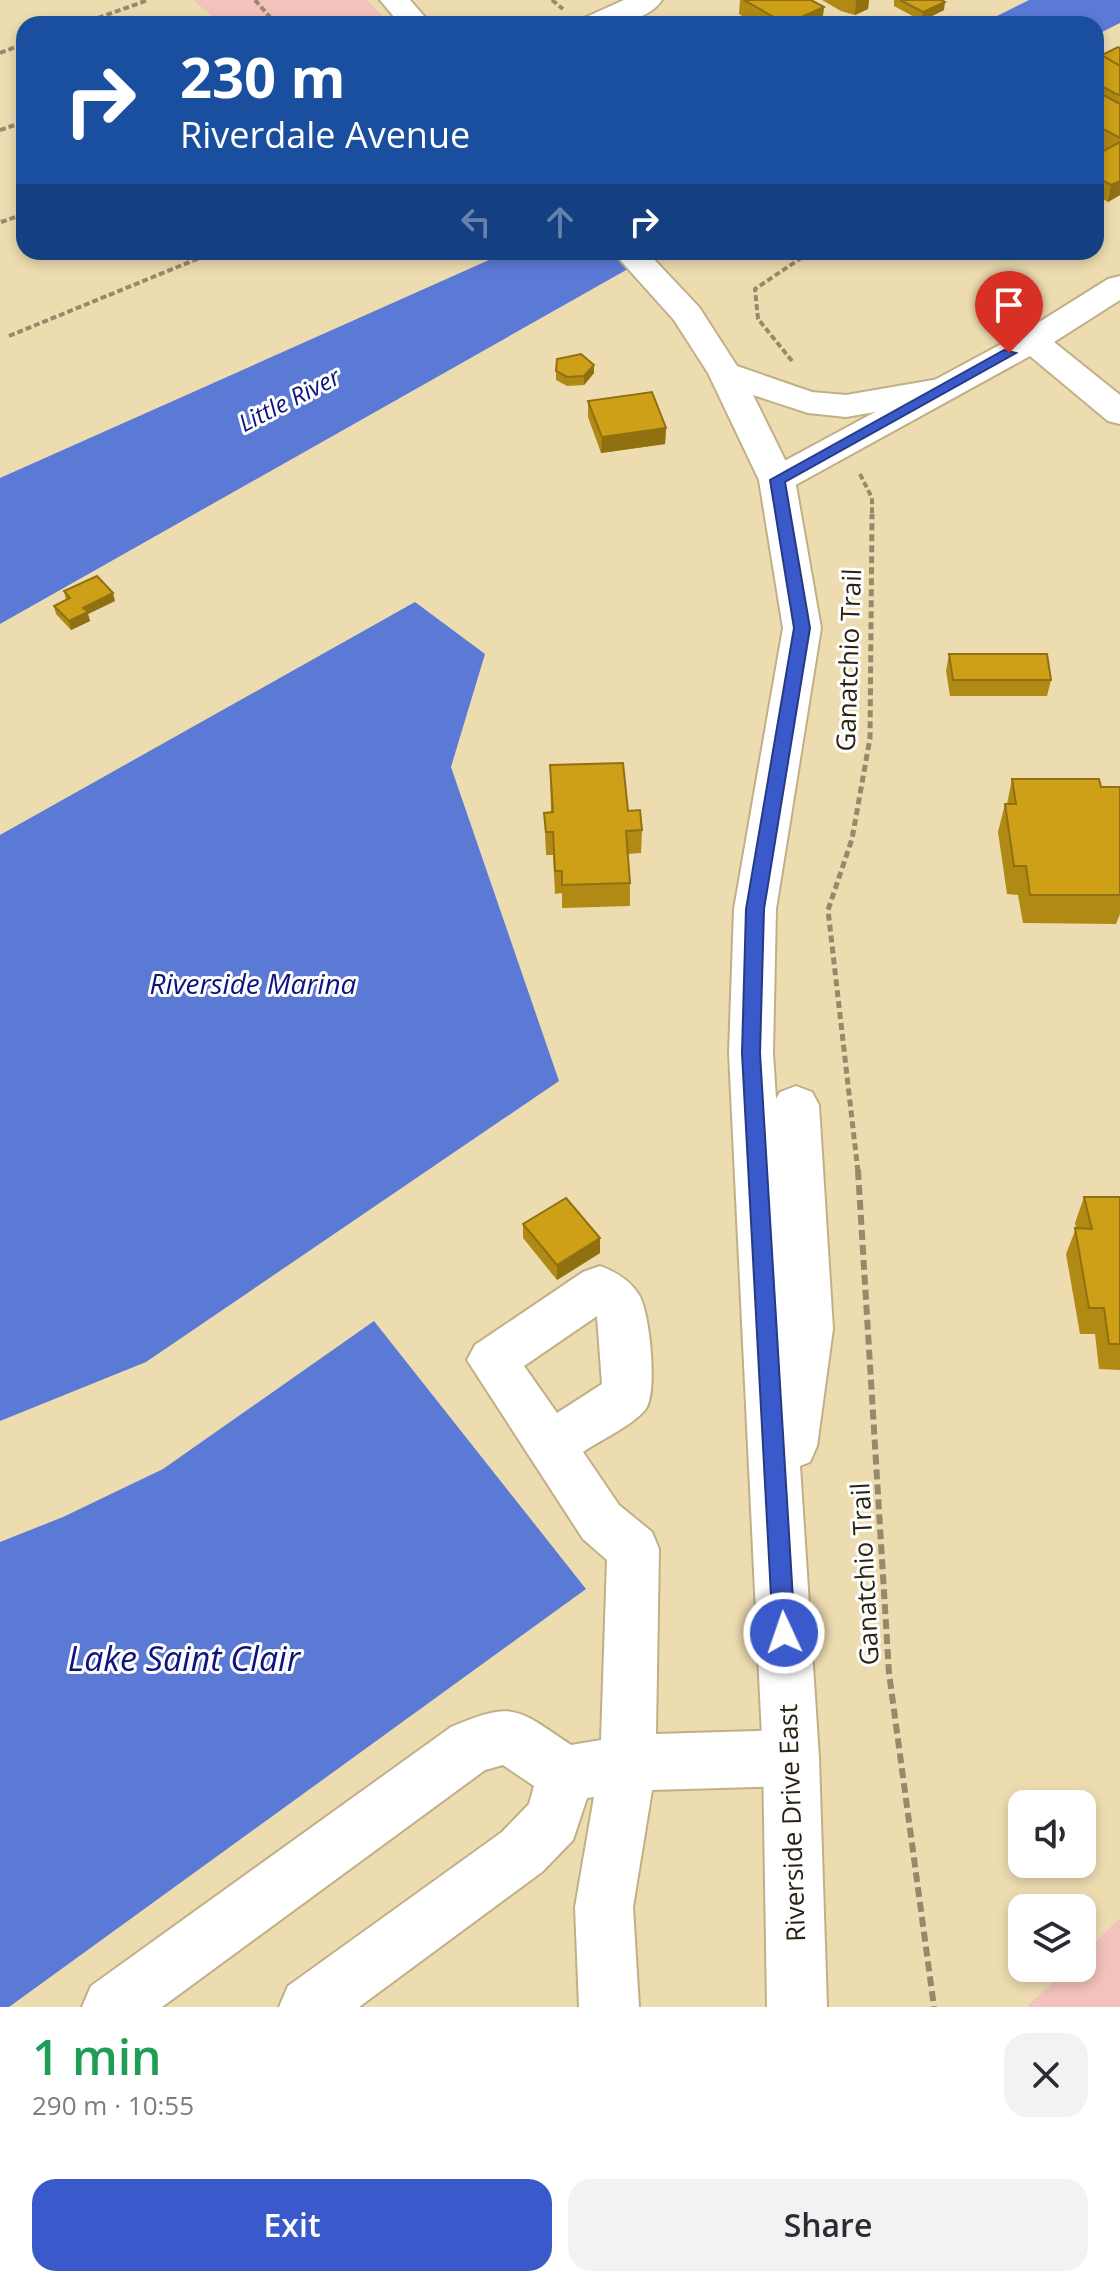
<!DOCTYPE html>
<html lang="en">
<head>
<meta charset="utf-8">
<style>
  :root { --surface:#fff; --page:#f2f2f3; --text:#2b2b33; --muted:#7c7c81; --accent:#3a5acb }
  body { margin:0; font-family:"Open Sans",sans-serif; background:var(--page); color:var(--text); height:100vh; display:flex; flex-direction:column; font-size:30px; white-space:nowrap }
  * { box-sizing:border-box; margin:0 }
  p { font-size:26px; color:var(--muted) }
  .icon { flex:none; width:44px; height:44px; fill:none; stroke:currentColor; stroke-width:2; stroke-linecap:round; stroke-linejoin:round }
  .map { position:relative; height:2007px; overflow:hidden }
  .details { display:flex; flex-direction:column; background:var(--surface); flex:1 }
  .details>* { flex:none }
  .banner { position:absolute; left:16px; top:16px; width:1088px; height:244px; border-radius:24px; box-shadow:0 4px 12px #0003; background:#1a4fa0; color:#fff; overflow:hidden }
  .tools { position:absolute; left:1008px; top:1790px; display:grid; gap:16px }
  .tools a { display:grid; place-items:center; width:88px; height:88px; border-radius:16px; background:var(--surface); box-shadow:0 4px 12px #0003; font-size:40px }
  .pin { position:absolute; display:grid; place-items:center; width:68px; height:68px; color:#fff; margin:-82px -34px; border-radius:50% 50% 50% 0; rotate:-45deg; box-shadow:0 0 8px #0007 }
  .pin .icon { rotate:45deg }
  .me { position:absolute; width:88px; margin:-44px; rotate:357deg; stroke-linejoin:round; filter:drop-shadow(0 0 6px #0008) }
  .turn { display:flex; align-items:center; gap:28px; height:168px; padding:0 32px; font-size:36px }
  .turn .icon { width:104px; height:104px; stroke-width:2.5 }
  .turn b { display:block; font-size:56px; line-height:68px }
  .lanes { display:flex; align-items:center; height:76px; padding:0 32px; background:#0003; justify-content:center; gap:40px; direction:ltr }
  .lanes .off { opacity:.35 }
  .round { display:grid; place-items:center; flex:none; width:84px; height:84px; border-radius:24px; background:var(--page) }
  .head { display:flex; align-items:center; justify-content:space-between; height:136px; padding:0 32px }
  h1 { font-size:48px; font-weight:600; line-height:60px; color:#1e9e55 }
  .action { display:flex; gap:16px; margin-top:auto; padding:16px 32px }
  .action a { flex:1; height:92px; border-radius:24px; background:var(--accent); color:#fff; font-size:32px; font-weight:600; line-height:92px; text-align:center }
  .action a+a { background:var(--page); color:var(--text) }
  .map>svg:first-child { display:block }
  .green { fill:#f2c2bb }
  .water { fill:#5b7ad6 }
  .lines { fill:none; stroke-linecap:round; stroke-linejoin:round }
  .minor-casing { stroke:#c1af86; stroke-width:4 }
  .major-casing { stroke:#c1af86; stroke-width:4 }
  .path-far2 { stroke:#978a6b; stroke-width:4; stroke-dasharray:6 3; stroke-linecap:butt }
  .path-far1 { stroke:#978a6b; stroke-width:5; stroke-dasharray:7 4; stroke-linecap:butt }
  .path { stroke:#978a6b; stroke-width:6; stroke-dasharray:10 5; stroke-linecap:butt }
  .minor { fill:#fff; fill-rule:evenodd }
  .major { fill:#fff; fill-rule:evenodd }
  .wall { fill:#b08a15 }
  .shaded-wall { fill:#907011 }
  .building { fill:#cda018; stroke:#907011; stroke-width:2 }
  .route { fill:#3a5acb; stroke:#263a84; stroke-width:2 }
  .labels { text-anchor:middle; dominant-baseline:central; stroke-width:6; stroke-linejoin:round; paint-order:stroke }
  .far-water-label { font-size:24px; font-style:italic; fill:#0e1281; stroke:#fefefe }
  .street-label { font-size:26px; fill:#2a2313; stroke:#fefefe }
  .water-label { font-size:28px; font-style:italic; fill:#0e1281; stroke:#fefefe }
  .near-water-label { font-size:34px; font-style:italic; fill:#0e1281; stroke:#fefefe }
</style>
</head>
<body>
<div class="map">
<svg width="1120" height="2007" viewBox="0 0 1120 2007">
  <rect width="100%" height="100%" fill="#eedcb1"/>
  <g class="green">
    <path d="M193 0H367L390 24H222Z"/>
    <path d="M1120 1918V2007H1027L1068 1968H1082V1955Z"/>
  </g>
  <g class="water">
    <path d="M1029 0H1120V23L1096 35V24H981Z"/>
    <path d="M507 252H658L0 624V478Z"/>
    <path d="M415 602 485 654 451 767 559 1081 146 1362 0 1421V835Z"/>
    <path d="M374 1321 586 1589 9 2007H0V1542L63 1517 163 1469Z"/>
  </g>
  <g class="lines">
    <g class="minor-casing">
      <g id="minor">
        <path d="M624 0H662C646 24 606 24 579 24L584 18Z"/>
        <path d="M1120 276V300L1054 342 1120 395V424L1108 421 1030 356 790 488 777 492 764 488 759 480 764 472 1020 334 1108 279Z"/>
        <path d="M600 1266C616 1272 630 1280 639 1295 650 1312 658 1395 645 1410 630 1427 602 1439 583 1452L619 1505 652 1532 659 1549 656 1734 791 1730 811 1738 819 1758 811 1778 791 1786 652 1790 633 1907 639 2007H579L575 1907 594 1797 587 1798 573 1840 542 1872 359 2007H279L288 1986 502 1832 529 1804 534 1786 503 1765 485 1770 162 2007H82L91 1986 451 1727C515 1700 517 1709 571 1745L601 1740 607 1560 583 1539 467 1360 475 1345 583 1272ZM597 1316 602 1384 557 1413 524 1366Z"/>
      </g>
    </g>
    <g class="major-casing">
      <g id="major">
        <path d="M380 0H410L431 24H400Z"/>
        <path d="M613 252H647L699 307 737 366 812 392 846 395 939 379 951 382 956 390 951 398 939 401 846 417 808 413 753 395 795 480 821 628 776 909 773 1053 776 1099 780 1092 796 1086 812 1092 819 1105 833 1329 817 1446 810 1462 800 1466 819 1758 827 2007H767L763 1758 729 1053 734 909 783 628 759 480 708 373 674 320Z"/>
      </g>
    </g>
    <g class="path-far2">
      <path d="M255 0 276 24"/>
      <path d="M552 0 563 9"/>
      <path d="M81 24 148 0"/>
      <path d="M0 53 24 44"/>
      <path d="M0 130 24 122"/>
      <path d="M1 222 24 214"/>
      <path d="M9 336 214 252"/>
      <path d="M792 361 758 319 755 289 810 252"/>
      <path d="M860 474 872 498V516"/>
    </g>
    <path class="path-far1" d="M858 1172 828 910 852 839 870 738 872 514"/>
    <path class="path" d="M858 1170 889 1673 934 2007"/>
    <use href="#minor" class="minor"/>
    <use href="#major" class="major"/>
  </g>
  <g class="wall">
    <path d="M740 0H811L824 7 822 23 756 24 739 14Z"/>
    <path d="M822 0H869L868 9 855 15 841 11Z"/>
    <path d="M894 0H942L944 10 922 21 894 6Z"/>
    <path d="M1120 48V195L1108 202 1096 195V55L1100 56Z"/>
    <path d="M556 371 594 373 584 385 567 386 556 380Z"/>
    <path d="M588 401 666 428 665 444 601 453 588 417Z"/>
    <path d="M64 591 115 601 88 614 90 621 71 630 56 614 54 606 66 600Z"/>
    <path d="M949 654 1051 680 1047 696H950L946 671Z"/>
    <path d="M550 765 628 811 642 830 641 853 628 854 630 883V906L562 908V893L555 894 553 855H546L544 813 551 812Z"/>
    <path d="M1012 779 1101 787H1120V914L1116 924 1023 923 1018 895 1007 894 998 832 1005 804H1007Z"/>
    <path d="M1084 1197H1120V1370L1099 1369 1095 1334H1080L1066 1254 1076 1228 1075 1223Z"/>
    <path d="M523 1224 600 1238V1253L557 1280 523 1238Z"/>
  </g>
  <g class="shaded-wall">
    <path d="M856 0H869L868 9 855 15Z"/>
    <path d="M945 2 944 10 922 21 923 12Z"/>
    <path d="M824 7 822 23 821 24H788Z"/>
    <path d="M1103 146 1101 154 1096 157V150Z"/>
    <path d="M1120 181V195L1108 202 1111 185Z"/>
    <path d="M594 365V373L584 385V376Z"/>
    <path d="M666 428 665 444 601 453 602 437Z"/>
    <path d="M113 593 115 601 88 614 90 621 71 630 69 621 83 608Z"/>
    <path d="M600 1238V1253L557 1280V1265Z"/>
  </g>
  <g class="building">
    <path d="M744 0H811L824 7 786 24Z"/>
    <path d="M900 0H942L945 2 923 12Z"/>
    <path d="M1118 47 1120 48V66L1100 56Z"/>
    <path d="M1096 55 1103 56 1120 66V95L1116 94 1096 83Z"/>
    <path d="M1096 91 1120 104V138L1096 125Z"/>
    <path d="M1096 142 1103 146 1096 150Z"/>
    <path d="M1120 142V181L1111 185 1096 177V155Z"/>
    <path d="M581 354 594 365 584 376 567 377 556 371 557 359Z"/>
    <path d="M652 392 666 428 602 437 588 401Z"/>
    <path d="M97 576 113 593 83 608 88 612 69 621 54 606 70 598 64 591Z"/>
    <path d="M949 654H1047L1051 680H953Z"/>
    <path d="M623 763 628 811 640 810 642 830 626 831 630 883 562 885V871H555L553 832H546L544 813 553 812 550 765Z"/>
    <path d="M1012 779H1099L1101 787H1120V895H1030L1026 866H1014L1005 804H1016Z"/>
    <path d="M1084 1197H1120V1344H1109L1104 1308H1089L1075 1228 1092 1229Z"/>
    <path d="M566 1198 600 1238 557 1265 523 1224Z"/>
  </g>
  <path class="route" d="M1004 350 1016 353 785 482 810 628 764 909 760 1053 795 1633 792 1641 784 1644 776 1641 773 1633 742 1053 746 909 794 628 770 480Z"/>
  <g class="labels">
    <g class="far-water-label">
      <text transform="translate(289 399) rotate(-27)">Little River</text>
    </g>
    <g class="street-label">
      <text transform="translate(848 660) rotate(-88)">Ganatchio Trail</text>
      <text transform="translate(864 1574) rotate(-93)">Ganatchio Trail</text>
      <text transform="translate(791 1823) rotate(-92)">Riverside Drive East</text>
    </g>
    <g class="water-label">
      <text x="253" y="983">Riverside Marina</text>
    </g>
    <g class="near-water-label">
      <text x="184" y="1658">Lake Saint Clair</text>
    </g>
  </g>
</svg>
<div class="tools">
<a><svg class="icon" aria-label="sound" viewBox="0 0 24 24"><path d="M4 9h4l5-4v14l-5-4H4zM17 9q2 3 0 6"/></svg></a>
<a><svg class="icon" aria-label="layers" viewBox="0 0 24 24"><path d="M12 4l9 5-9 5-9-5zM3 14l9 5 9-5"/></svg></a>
</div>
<div class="pin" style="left:1009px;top:353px;background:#d93025"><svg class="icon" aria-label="arrive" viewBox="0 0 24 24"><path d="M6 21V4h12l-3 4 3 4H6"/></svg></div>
<svg class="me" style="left:784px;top:1633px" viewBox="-20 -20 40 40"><circle r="17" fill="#3a5acb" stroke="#fff" stroke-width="3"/><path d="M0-11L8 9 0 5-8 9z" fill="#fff"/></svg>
<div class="banner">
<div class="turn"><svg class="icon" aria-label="right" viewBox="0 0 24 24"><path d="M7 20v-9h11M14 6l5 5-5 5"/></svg><div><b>230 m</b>Riverdale Avenue</div></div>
<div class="lanes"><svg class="icon off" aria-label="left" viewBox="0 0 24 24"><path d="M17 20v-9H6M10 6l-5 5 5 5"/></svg><svg class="icon off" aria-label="ahead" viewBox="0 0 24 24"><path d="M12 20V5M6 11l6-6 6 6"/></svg><svg class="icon" aria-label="right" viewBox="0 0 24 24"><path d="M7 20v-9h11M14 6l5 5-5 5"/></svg></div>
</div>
</div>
<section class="details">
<div class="head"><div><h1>1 min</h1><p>290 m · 10:55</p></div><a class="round"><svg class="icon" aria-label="close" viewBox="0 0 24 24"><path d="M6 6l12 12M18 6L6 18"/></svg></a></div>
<div class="action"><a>Exit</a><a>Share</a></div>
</section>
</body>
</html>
